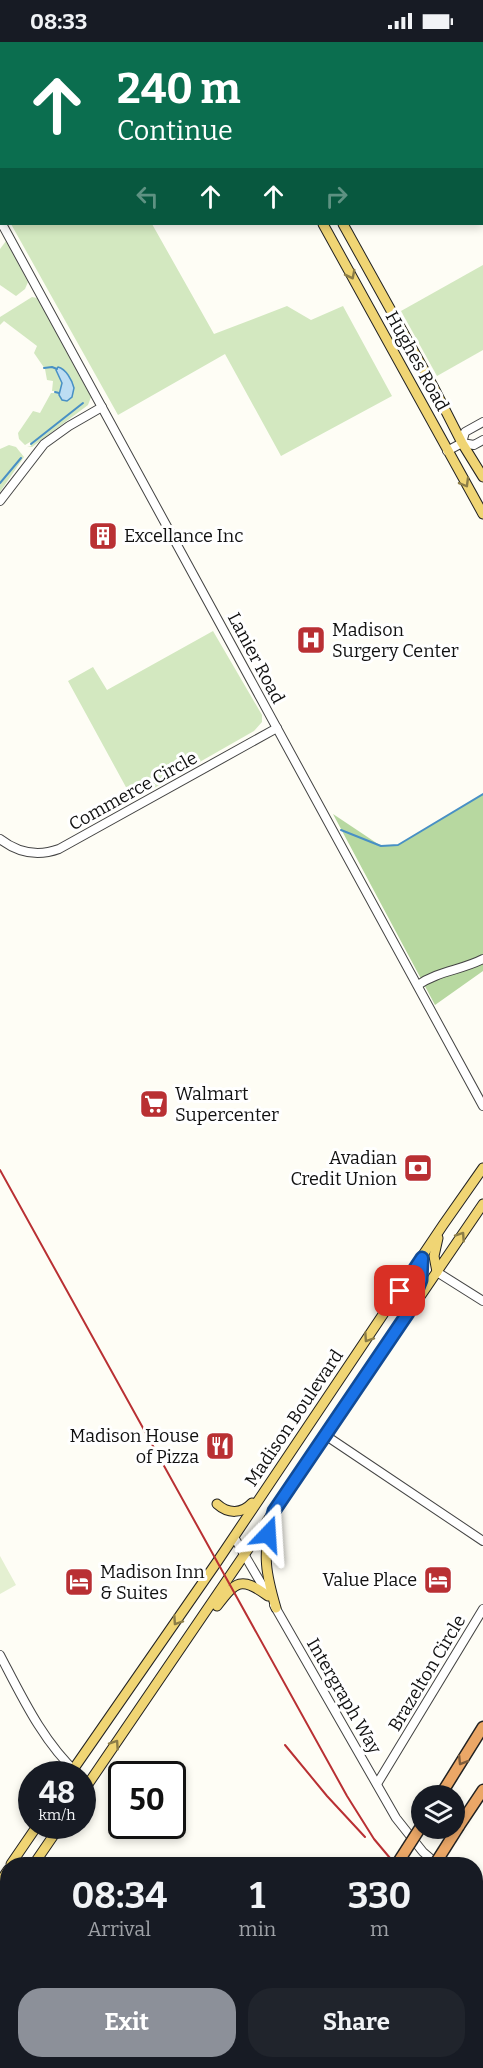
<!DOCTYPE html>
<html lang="en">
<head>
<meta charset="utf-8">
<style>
  :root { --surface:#171b24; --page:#20242c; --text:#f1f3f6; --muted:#9ea1a6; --accent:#8c9099 }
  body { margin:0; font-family:Bitter,serif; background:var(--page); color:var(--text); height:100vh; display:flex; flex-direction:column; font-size:22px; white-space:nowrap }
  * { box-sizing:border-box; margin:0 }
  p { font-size:20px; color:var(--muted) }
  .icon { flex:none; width:33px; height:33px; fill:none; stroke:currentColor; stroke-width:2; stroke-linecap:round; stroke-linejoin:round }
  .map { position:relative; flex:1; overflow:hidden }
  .drawer { position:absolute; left:0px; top:1815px; width:483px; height:212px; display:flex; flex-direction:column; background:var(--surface); border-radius:24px 24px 0 0; box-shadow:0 3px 9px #0003 }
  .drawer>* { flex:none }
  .hud { position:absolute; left:0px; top:0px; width:483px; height:183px; box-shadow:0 3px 9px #0003; background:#0b6e4f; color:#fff; overflow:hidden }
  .controls { position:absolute; left:411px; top:1743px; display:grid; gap:12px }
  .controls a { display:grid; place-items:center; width:54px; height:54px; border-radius:50%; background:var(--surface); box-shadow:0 3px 9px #0003; font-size:30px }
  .speed { position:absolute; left:18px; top:1719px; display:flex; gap:12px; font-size:30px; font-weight:700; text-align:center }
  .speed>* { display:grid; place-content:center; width:78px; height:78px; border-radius:50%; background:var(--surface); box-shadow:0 3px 9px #0003; line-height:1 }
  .speed small { font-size:15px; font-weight:400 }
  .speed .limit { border:3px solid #111; border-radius:9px; background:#fff; color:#111 }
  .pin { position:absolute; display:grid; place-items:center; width:51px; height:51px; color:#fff; margin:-26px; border-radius:12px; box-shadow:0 3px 9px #0006 }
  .me { position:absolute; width:66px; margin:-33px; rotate:20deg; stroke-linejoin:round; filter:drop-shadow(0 0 4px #0008) }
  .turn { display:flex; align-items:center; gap:21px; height:126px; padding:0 18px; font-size:27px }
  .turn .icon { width:78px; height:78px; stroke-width:2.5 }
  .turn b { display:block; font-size:42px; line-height:51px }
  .lanes { display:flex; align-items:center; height:57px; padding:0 18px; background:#0003; justify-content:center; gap:30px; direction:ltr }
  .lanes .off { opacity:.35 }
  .eta { display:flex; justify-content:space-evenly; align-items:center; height:102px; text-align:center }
  .eta b { font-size:36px; font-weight:700; line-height:42px }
  .action { display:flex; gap:12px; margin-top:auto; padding:12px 18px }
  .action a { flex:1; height:69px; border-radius:24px; background:var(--accent); color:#fff; font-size:24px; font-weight:700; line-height:69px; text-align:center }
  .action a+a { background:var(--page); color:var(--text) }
  .status { display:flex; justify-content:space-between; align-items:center; height:42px; padding:0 30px; background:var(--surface); direction:ltr }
  .status svg { height:16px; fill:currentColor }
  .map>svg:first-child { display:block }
  .green { fill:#d3e8c0 }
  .forest { fill:#b7d8a0 }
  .pitch { fill:#e4f0d1 }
  .water { fill:#bdddf3; stroke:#4890c5; stroke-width:1.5 }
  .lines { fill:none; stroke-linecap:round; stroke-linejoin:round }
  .stream { stroke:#4890c5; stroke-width:2 }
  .minor-casing { stroke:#444; stroke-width:10 }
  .major-casing { stroke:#222; stroke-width:11 }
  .highway-casing { stroke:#222; stroke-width:13 }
  .minor { stroke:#fff; stroke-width:8 }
  .major { stroke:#f0d574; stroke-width:9 }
  .highway { stroke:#eba767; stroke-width:10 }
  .rail { stroke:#b93033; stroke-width:2 }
  .highway-bridge-casing { stroke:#222; stroke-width:13; stroke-linecap:butt }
  .highway-bridge { stroke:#eba767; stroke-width:10 }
  .oneway { stroke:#8c7d47 }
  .oneway2 { stroke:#7e5c3c }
  .route-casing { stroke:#114b97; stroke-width:15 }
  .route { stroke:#1a73e8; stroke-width:10 }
  .labels { text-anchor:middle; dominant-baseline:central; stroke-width:6; stroke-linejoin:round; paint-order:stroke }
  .street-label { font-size:18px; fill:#111; stroke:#fff }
  .poi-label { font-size:18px; fill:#111; stroke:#fff; text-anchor:start }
</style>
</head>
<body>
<div class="status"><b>08:33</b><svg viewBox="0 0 49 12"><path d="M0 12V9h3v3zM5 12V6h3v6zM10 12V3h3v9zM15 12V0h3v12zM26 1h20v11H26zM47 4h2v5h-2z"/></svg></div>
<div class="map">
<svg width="483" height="2026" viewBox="0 0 483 2026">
  <rect width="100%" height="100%" fill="#fefdf5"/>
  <g class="green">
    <path d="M11 182H152L214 292 287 264 311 278 343 264 392 354 281 414 225 312 118 373Z"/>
    <path d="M6 199 28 240 25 247 16 254 0 243V207Z"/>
    <path d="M483 223V308L437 334 401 269Z"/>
    <path d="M32 255 37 256 91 355 88 363 32 405 27 404H31L30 400 25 403 19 397 18 391 33 369 40 371 51 351H55V349H52L53 339 47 338 45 327 34 311 37 304 4 279 0 283V275Z"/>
    <path d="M9 403 16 405 24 415 0 450V407Z"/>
    <path d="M213 589 262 673V680L254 689 133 758 68 639 93 625 107 648Z"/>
  </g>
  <path class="forest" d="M483 752V929L435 963 333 772 381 804 398 803Z"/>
  <path class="pitch" d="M0 1514 16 1543 0 1552Z"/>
  <path class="water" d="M58 325C66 327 72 338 74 346L72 355 67 359 62 358 59 353 62 341 56 328Z"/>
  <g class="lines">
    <g class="stream">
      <path d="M44 326 52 325 57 327"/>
      <path d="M55 350 59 351"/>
      <path d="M31 402 83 361"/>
      <path d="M0 441 21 416"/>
      <path d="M341 788 381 804 398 803 483 752"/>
    </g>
    <g class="minor-casing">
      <g id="minor">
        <path d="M2 182 483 1064"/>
        <path d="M462 401 465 390 483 380"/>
        <path d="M447 409 462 401 474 403 483 398"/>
        <path d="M0 459 44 402 69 384 102 365"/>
        <path d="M0 797C18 811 37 815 59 807L277 686"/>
        <path d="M418 943C438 929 462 928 483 917"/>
        <path d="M437 1230 483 1259"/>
        <path d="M325 1393 483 1499"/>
        <path d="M234 1495 268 1553"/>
        <path d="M274 1563 396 1776 423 1810 437 1822"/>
        <path d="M0 1613C22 1655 43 1700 78 1732"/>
        <path d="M377 1742 483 1567"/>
        <path d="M476 1851 483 1853"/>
        <path d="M0 1854 8 1859"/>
        <path d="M476 1860 483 1869"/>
        <path d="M476 1919 483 1907"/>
        <path d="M0 1991 8 1996"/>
        <path d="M40 2019 51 2026"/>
        <path d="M84 2026 96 2019"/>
        <path d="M404 2026 409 2019"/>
      </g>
    </g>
    <g class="major-casing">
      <g id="major">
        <path d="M224 0 225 2"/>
        <path d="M245 0 246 2"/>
        <path d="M323 182 483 472"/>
        <path d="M343 182 434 346 462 401 483 435"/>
        <path d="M437 1230 434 1214 438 1196"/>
        <path d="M414 1255 421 1238 422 1216"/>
        <path d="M217 1462C228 1472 242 1472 252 1461"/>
        <path d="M272 1477C262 1512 266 1532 276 1566"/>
        <path d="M217 1564C236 1539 241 1534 268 1554"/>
        <path d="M70 1732 217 1520 443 1183 483 1126"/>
        <path d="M82 1751 483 1162"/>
        <path d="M11 1822 37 1784"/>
        <path d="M34 1822 60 1784"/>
        <path d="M0 1840 8 1828"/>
        <path d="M0 1873 8 1861"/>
      </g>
    </g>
    <g class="highway-casing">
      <g id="highway">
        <path d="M440 1754 483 1685"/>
        <path d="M459 1784 483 1748"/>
        <path d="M249 2026 255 2019"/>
        <path d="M263 2026 268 2019"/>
        <path d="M301 2026 306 2019"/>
      </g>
    </g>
    <use href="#minor" class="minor"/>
    <use href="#major" class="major"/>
    <use href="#highway" class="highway"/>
    <g class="rail">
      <path d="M0 1128 347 1754 374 1797 395 1822"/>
      <path d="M285 1703 327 1754 365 1795"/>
      <path d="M476 1903 483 1910"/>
    </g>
    <g class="highway-bridge-casing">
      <g id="highway-bridge">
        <path d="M397 1822 422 1783"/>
        <path d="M435 1822 459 1784"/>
      </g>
    </g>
    <use href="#highway-bridge" class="highway-bridge"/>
  </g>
  <defs><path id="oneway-chevron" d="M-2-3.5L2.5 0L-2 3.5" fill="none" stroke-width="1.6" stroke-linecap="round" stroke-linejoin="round" transform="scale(1.5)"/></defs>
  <g class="oneway">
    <use href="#oneway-chevron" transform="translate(351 233) rotate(63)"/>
    <use href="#oneway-chevron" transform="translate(465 441) rotate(60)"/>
    <use href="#oneway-chevron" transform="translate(461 1194) rotate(-56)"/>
    <use href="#oneway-chevron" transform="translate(368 1296) rotate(124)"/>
    <use href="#oneway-chevron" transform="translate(177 1579) rotate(124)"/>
    <use href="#oneway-chevron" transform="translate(115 1702) rotate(-56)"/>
  </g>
  <use class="oneway2" href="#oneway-chevron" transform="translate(462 1719) rotate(122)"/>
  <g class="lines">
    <g class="route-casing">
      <path id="route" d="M268 1492 274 1469 408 1271 421 1238 422 1216 400 1249"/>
    </g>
    <use href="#route" class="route"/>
  </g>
  <defs>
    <g id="building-square" transform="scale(1.5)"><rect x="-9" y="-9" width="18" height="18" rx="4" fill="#b93033" stroke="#fff"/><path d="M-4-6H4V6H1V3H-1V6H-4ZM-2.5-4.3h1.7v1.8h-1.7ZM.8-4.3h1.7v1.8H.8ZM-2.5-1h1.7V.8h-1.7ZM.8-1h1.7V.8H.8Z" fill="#fff"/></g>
    <g id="hospital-square" transform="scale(1.5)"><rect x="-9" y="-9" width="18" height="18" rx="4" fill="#b93033" stroke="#fff"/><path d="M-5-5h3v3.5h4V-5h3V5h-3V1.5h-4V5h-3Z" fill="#fff"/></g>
    <g id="supermarket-square" transform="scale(1.5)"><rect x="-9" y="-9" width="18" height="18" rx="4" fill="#b93033" stroke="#fff"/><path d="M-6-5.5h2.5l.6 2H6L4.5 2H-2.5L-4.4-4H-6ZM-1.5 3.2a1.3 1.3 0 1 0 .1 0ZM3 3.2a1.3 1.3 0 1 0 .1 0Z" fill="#fff"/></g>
    <g id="bank-square" transform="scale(1.5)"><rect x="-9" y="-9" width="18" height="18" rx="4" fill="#b93033" stroke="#fff"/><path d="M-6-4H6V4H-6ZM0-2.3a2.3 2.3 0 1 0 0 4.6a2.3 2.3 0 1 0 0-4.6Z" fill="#fff"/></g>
    <g id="restaurant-square" transform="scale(1.5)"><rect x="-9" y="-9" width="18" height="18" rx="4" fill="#b93033" stroke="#fff"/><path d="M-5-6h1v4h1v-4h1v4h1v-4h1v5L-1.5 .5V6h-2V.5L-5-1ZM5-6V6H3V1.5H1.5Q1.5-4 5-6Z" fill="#fff"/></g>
    <g id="hotel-square" transform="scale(1.5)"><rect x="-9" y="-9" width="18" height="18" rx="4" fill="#b93033" stroke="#fff"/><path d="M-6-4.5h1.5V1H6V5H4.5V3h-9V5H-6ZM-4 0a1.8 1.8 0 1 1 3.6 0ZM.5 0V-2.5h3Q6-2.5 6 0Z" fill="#fff"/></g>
  </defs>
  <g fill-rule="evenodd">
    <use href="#building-square" x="103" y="494"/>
    <use href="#hospital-square" x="311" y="598"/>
    <use href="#supermarket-square" x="154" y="1062"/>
    <use href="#bank-square" x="418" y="1126"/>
    <use href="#restaurant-square" x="220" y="1404"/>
    <use href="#hotel-square" x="438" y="1538"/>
    <use href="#hotel-square" x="79" y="1540"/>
  </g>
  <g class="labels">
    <g class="street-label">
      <text transform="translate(417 319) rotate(61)">Hughes Road</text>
      <text transform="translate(256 616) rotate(62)">Lanier Road</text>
      <text transform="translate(133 749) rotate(-29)">Commerce Circle</text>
      <text transform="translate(294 1376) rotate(-56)">Madison Boulevard</text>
      <text transform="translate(427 1631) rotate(-59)">Brazelton Circle</text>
      <text transform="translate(344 1654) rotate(60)">Intergraph Way</text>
    </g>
    <g class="poi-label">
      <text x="124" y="494">Excellance Inc</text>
      <text x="332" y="588">Madison<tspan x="332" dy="21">Surgery Center</tspan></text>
      <text x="175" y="1052">Walmart<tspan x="175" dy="21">Supercenter</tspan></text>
      <text x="397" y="1116" text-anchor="end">Avadian<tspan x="397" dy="21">Credit Union</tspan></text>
      <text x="199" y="1394" text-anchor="end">Madison House<tspan x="199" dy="21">of Pizza</tspan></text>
      <text x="100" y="1530">Madison Inn<tspan x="100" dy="21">&amp; Suites</tspan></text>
      <text x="417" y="1538" text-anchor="end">Value Place</text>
    </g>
  </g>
</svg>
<div class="controls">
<a><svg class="icon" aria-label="layers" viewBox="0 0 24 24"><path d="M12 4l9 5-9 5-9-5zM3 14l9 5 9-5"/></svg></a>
</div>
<div class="speed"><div>48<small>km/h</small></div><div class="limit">50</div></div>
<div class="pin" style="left:400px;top:1249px;background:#d93025"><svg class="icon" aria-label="arrive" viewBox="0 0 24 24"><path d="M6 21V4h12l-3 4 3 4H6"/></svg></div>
<svg class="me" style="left:268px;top:1492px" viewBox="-20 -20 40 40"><path d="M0-17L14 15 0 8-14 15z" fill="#1a73e8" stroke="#fff" stroke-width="4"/></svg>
<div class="hud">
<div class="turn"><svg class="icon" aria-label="ahead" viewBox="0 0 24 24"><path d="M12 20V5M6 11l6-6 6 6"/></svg><div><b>240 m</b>Continue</div></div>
<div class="lanes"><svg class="icon off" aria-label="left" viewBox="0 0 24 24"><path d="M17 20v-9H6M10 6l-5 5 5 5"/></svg><svg class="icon" aria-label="ahead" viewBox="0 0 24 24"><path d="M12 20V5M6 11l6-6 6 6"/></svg><svg class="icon" aria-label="ahead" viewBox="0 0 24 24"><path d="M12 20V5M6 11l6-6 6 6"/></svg><svg class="icon off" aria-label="right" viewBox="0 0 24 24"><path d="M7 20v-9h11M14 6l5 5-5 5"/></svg></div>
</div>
<section class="drawer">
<div class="eta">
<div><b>08:34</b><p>Arrival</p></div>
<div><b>1</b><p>min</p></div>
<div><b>330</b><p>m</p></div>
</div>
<div class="action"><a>Exit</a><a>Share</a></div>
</section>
</div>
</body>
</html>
